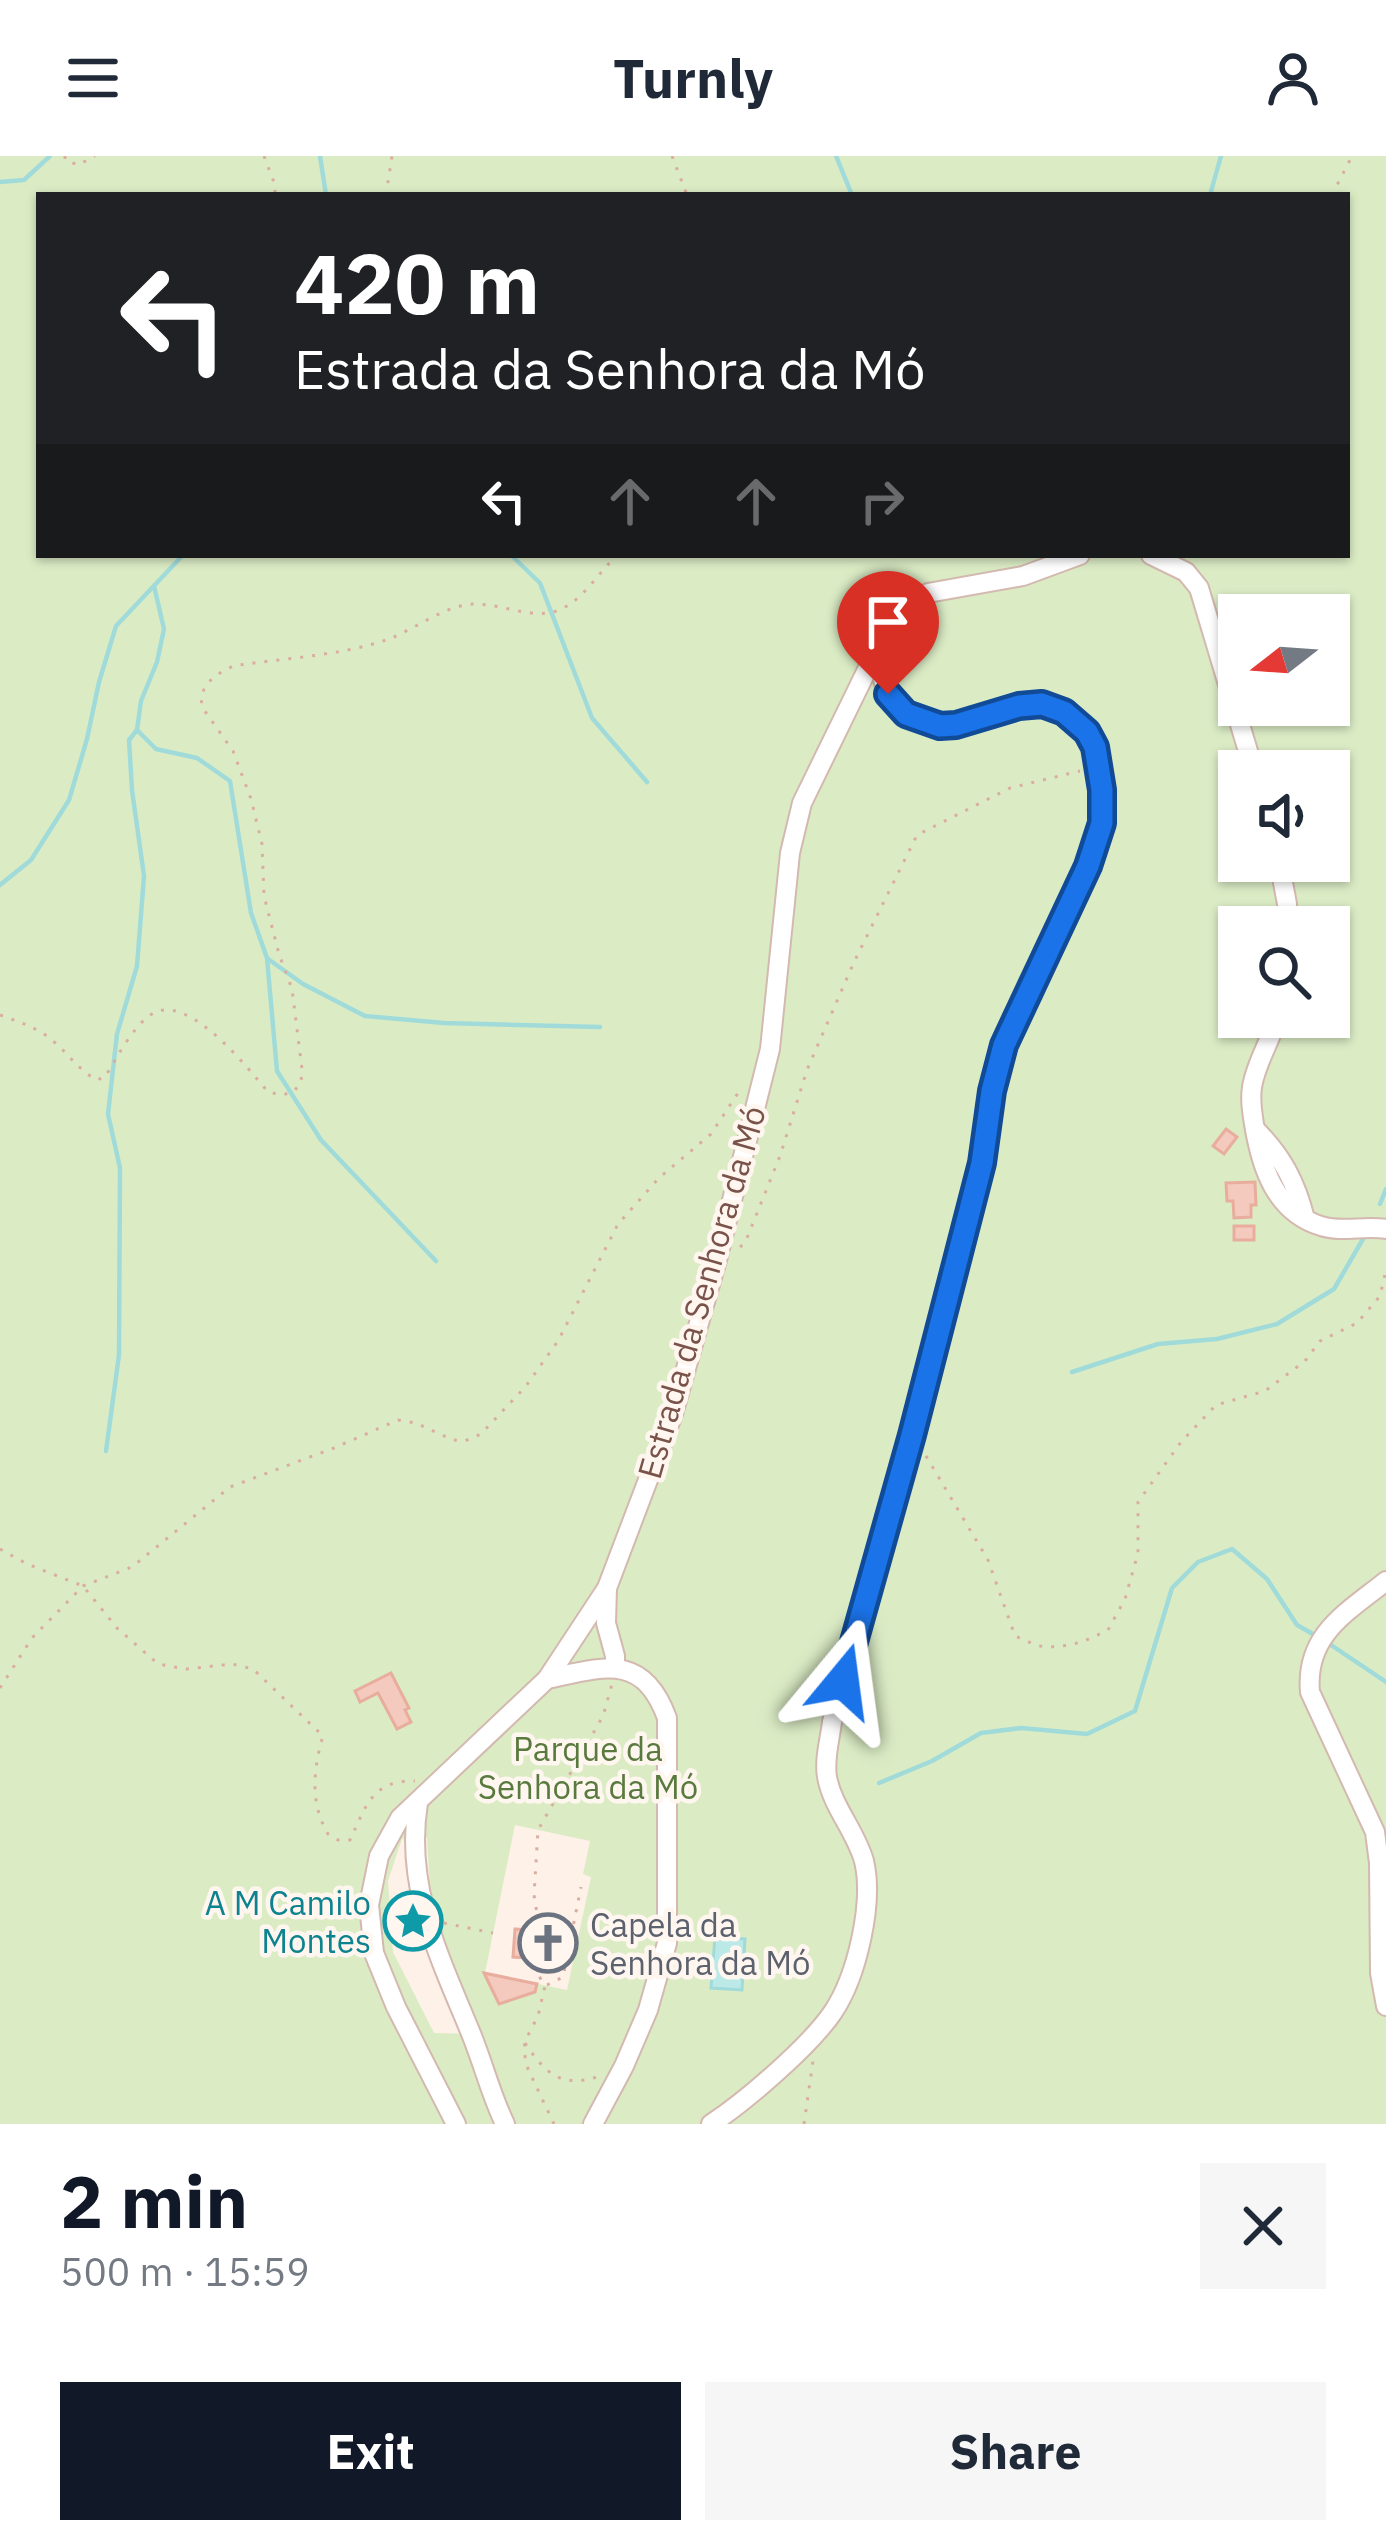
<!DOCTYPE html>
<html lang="en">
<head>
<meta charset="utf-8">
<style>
  :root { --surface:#fff; --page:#f6f6f7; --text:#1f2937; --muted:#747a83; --accent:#111827 }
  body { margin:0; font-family:"IBM Plex Sans",sans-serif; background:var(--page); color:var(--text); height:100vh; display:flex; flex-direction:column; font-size:45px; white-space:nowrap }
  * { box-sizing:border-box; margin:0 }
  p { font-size:39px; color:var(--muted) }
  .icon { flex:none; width:66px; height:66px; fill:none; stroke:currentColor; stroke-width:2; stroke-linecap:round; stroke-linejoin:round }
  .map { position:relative; height:1968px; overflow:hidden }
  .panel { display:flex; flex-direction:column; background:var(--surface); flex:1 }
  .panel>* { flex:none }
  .hud { position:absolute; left:36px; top:36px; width:1314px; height:366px; border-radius:0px; box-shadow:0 3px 9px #0004; background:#202124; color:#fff; overflow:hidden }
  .needle { width:78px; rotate:253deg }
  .controls { position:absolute; left:1218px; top:438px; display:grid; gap:24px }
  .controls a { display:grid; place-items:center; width:132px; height:132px; border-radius:0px; background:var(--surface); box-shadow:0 3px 9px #0004; font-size:60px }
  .pin { position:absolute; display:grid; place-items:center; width:102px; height:102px; color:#fff; margin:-123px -51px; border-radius:50% 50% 50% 0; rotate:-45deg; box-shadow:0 0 12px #0007 }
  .pin .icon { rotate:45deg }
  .me { position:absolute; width:132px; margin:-66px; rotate:16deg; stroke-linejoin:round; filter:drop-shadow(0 0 9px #0008) }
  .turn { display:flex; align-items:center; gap:42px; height:252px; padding:0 60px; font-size:54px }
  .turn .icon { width:156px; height:156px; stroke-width:2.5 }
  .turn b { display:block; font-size:84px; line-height:102px }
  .lanes { display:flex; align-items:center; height:114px; padding:0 60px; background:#0003; justify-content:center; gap:60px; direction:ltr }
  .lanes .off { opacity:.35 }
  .round { display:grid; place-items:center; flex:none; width:126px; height:126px; border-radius:0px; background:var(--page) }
  .head { display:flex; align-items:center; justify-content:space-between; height:204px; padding:0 60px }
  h1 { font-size:72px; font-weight:700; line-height:90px; color:var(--accent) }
  .primary-button { display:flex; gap:24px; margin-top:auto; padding:24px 60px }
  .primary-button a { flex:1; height:138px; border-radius:0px; background:var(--accent); color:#fff; font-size:48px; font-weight:700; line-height:138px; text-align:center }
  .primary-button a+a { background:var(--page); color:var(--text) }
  header { display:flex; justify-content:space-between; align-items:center; height:156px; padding:0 60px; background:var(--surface); font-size:54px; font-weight:700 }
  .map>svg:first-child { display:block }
  .green { fill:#dbecc5; fill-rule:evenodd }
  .water { fill:#bae9e8; stroke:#a0dbda; stroke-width:3 }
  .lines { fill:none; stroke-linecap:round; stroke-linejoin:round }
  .stream { stroke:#a0dbda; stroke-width:4.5 }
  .building { fill:#f4cabe; stroke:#e8ad9d; stroke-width:3 }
  .minor-casing { stroke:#d3b9af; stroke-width:22 }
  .path { stroke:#daada0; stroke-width:3; stroke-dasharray:3 9; stroke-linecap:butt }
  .minor { stroke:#fff; stroke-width:18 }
  .route-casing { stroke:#114b97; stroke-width:30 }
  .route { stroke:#1a73e8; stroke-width:21 }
  .labels { text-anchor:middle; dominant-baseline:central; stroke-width:9; stroke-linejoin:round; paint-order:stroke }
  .street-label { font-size:33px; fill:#79534a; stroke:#fff6ef }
  .park-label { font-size:33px; fill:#597a3e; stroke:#fff6ef }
  .culture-label { font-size:33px; fill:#0d838f; stroke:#fff6ef; text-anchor:end }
  .worship-label { font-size:33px; fill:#5b616d; stroke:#fff6ef; text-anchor:start }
</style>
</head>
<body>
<header><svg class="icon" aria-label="menu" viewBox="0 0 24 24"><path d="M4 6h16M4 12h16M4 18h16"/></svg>Turnly<svg class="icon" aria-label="person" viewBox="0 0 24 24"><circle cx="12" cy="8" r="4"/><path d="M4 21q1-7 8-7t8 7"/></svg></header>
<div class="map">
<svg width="1386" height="1968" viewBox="0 0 1386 1968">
  <rect width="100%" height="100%" fill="#fdf1e8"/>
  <path class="green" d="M0 0H1386V1968H0ZM39 39H1347V399H39ZM1239 459H1329V549H1239ZM1239 615H1329V705H1239ZM1239 771H1329V861H1239ZM515 1669 590 1685 583 1718 591 1721 567 1834 485 1817ZM427 1682 430 1736 437 1763 477 1878 434 1877 393 1796 388 1725 402 1683Z"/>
  <path class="water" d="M715 1781 745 1783 742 1834 711 1832Z"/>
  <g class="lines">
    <g class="stream">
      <path d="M320 0 326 39"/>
      <path d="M836 0 852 39"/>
      <path d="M0 26 24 24 50 0"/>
      <path d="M1210 39 1221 0"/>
      <path d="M511 399 540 427 592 562 647 626"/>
      <path d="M154 430 164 473 157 506 141 545 137 574 156 593 197 602 230 625 251 757 267 802 277 915 321 984 436 1105"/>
      <path d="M0 729 31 704 69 644 87 583 99 526 116 470 183 399"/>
      <path d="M268 803 303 828 365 860 444 867 600 871"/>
      <path d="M1380 1048 1386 1033"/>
      <path d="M1072 1216 1158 1188 1217 1183 1277 1168 1334 1133 1363 1083"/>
      <path d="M106 1295 119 1199 120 1012 108 958 117 878 137 810 144 720 132 634 129 584 137 574"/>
      <path d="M1328 1487 1386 1526"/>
      <path d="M879 1627 932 1605 981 1577 1021 1572 1087 1578 1135 1555 1172 1432 1198 1406 1232 1393 1267 1423 1297 1469 1318 1481"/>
    </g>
  </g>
  <g class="building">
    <path d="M1226 973 1237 981 1224 998 1213 990Z"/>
    <path d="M1255 1026 1256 1049H1251V1061L1234 1062 1233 1045H1227L1226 1027Z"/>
    <rect x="1234" y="1070" width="20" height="14"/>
    <path d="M391 1517 409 1552 405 1554 411 1566 397 1573 378 1537 360 1546 355 1535Z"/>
    <path d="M543 1768 557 1770 552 1806 538 1805Z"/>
    <path d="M515 1773 530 1774 528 1802 513 1801Z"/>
    <path d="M484 1817 537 1828 535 1836 499 1848Z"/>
  </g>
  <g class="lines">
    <g class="minor-casing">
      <g id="minor">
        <path d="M1151 399 1186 416 1199 432 1254 615"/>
        <path d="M1279 705 1287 748 1288 771"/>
        <path d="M1277 861C1271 885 1256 906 1252 931 1250 944 1252 955 1254 968 1261 1011 1275 1056 1321 1070 1342 1077 1365 1069 1386 1073"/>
        <path d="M1255 973C1282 1000 1296 1026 1305 1063"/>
        <path d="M1386 1425C1346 1457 1305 1479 1310 1536L1375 1676 1379 1707 1380 1817 1386 1850"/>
        <path d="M607 1432 606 1467 615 1500V1511"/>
        <path d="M547 1523C603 1511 643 1496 667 1562V1787L648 1854 624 1910 593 1968"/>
        <path d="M418 1647C404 1732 441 1804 472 1880 484 1910 491 1939 505 1968"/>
        <path d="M456 1968 396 1851 374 1797 369 1749 379 1700 400 1662 547 1523 607 1432 673 1258 717 1104 770 893 790 697 802 647 885 477 907 450 928 437 1023 420 1080 399"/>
        <path d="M711 1968C746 1945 810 1890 833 1856 857 1820 874 1747 864 1705 856 1676 832 1650 827 1621 824 1603 830 1583 832 1566L912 1278 982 1007 992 935 1004 889 1088 710 1102 667V634L1095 591 1087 576 1065 556 1042 548 1006 553 956 570H940L925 566 906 558 888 538 875 501"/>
      </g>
    </g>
    <g class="path">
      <path d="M65 0V4L78 9 95 0"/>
      <path d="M264 0 275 29V39"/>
      <path d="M672 0 687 39"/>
      <path d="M386 39 392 0"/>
      <path d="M1332 39 1352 0"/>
      <path d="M0 859C19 866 37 871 53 885 69 898 78 914 97 924L105 921C116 903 137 862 158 855 194 844 247 911 268 936L282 939 293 936 301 927 302 913 292 833 279 798 264 740 262 688 251 643 233 595 202 551C198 529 216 518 233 510 284 502 340 500 389 483 414 473 439 454 465 449 498 443 535 469 565 451 587 439 599 415 618 399"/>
      <path d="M740 1091 745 1087 780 1000 807 914 854 806 917 679 1010 632 1080 615"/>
      <path d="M926 1300 988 1404 1015 1480 1038 1490 1058 1491 1082 1486 1108 1474 1125 1443 1138 1397V1346L1181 1286 1216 1249 1265 1235 1305 1205 1320 1185 1357 1167 1380 1140 1386 1114"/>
      <path d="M0 1393 27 1408 83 1430 117 1472 158 1508 186 1513 232 1508 253 1513 323 1580C313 1613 310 1648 328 1678L338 1684H350C366 1650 372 1624 415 1625"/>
      <path d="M0 1532 32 1482 83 1430 132 1411 230 1331 334 1292 398 1264 416 1267 453 1284 465 1285 481 1278 526 1230 558 1185 618 1068 659 1022 711 978 742 931"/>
      <path d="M444 1767 493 1777"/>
      <path d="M547 1829 563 1821 581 1731"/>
      <path d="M525 1887C546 1918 561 1933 600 1920"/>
      <path d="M554 1968 528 1913 524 1896 525 1885 538 1860 545 1830 533 1810 538 1764 534 1739 538 1674 603 1560 612 1528"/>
      <path d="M804 1968 813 1905"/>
    </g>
    <use href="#minor" class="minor"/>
  </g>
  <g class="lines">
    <g class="route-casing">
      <path id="route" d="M843 1525 912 1279 982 1007 992 935 1004 889 1088 710 1102 667V634L1095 591 1087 576 1064 556 1042 548 1019 550 956 569 940 570 906 558 888 538"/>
    </g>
    <use href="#route" class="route"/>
  </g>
  <defs>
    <g id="sight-ring" transform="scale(3)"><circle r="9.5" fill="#fff6ef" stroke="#0f9aa8" stroke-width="1.5"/><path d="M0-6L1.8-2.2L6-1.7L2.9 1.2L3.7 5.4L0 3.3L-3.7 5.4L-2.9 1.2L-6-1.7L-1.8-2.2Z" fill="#0f9aa8"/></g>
    <g id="church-ring" transform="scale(3)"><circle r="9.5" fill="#fff6ef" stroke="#6b7280" stroke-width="1.5"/><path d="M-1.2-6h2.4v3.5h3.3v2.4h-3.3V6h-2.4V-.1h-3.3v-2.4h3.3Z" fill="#6b7280"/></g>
  </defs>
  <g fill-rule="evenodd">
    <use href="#sight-ring" x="413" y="1765"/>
    <use href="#church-ring" x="548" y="1787"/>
  </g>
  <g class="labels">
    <g class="street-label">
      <text transform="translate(701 1136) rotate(-74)">Estrada da Senhora da Mó</text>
    </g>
    <g class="park-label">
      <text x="588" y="1592">Parque da<tspan x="588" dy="38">Senhora da Mó</tspan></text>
    </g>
    <g class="culture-label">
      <text x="371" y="1746">A M Camilo<tspan x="371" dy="38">Montes</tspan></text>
    </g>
    <g class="worship-label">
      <text x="590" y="1768">Capela da<tspan x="590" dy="38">Senhora da Mó</tspan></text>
    </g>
  </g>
</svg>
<div class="controls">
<a><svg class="needle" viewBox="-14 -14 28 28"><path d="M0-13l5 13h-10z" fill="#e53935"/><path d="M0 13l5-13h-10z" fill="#747a83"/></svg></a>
<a><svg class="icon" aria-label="sound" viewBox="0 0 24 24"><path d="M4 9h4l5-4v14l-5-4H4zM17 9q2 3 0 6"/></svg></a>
<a><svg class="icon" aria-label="search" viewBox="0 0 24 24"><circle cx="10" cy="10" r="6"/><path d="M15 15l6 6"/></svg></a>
</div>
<div class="pin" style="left:888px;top:538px;background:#d93025"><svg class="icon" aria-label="arrive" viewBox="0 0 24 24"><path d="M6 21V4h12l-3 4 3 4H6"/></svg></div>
<svg class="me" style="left:843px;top:1525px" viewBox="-20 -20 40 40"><path d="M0-17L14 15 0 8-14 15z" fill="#1a73e8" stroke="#fff" stroke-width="4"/></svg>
<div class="hud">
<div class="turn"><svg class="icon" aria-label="left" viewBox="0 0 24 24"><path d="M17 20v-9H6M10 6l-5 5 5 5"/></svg><div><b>420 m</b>Estrada da Senhora da Mó</div></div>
<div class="lanes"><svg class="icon" aria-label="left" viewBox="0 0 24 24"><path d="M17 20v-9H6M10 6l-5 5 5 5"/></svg><svg class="icon off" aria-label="ahead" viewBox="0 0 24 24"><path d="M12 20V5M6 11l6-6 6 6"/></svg><svg class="icon off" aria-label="ahead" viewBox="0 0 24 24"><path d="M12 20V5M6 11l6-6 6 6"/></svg><svg class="icon off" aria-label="right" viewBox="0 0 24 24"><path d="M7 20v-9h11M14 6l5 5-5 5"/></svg></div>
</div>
</div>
<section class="panel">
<div class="head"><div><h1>2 min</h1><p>500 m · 15:59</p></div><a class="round"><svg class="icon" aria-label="close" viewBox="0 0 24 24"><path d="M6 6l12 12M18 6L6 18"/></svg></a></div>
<div class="primary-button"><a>Exit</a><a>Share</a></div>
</section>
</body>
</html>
